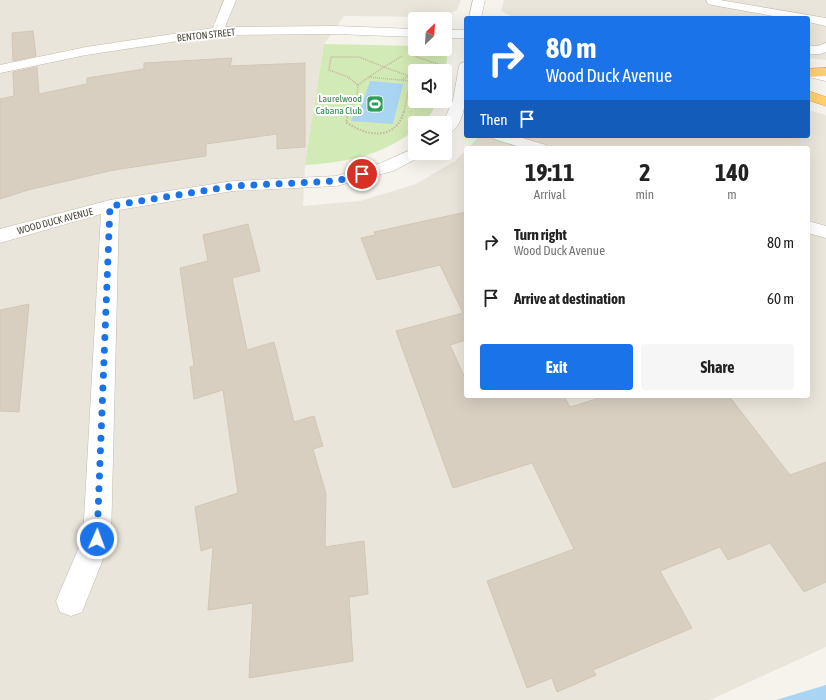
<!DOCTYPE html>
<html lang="en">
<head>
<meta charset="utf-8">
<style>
  :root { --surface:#fff; --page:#f6f6f6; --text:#222; --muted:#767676; --accent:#1a73e8 }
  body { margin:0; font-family:"Asap Condensed",sans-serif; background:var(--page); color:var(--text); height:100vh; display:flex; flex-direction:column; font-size:15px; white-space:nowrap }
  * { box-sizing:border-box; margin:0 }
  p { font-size:13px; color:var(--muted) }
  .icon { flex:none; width:22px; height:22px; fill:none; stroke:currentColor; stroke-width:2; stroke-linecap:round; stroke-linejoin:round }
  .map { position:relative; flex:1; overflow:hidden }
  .drawer { position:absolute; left:464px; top:146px; width:346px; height:252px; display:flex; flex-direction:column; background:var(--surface); border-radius:4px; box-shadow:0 4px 16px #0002 }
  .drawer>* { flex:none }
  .top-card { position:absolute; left:464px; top:16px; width:346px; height:122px; border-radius:4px; box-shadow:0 4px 16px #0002; background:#1a73e8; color:#fff; overflow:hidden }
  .needle { width:26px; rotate:25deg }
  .fabs { position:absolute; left:408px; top:12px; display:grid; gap:8px }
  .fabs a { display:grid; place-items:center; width:44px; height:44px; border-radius:4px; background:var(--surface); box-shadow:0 4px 16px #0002; font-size:20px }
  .pin { position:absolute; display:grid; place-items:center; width:34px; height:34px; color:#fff; margin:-17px; border:2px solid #fff; border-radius:50%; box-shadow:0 1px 4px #0007 }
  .me { position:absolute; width:44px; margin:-22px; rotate:2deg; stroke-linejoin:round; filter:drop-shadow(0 0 3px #0008) }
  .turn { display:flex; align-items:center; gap:14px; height:84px; padding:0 16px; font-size:18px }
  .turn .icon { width:52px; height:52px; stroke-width:2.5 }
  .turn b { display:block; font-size:28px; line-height:34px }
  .then { display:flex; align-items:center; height:38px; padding:0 16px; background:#0003; gap:8px; font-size:15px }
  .eta { display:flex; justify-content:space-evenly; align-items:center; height:68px; text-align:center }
  .eta b { font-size:24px; font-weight:700; line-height:28px }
  .action { display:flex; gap:8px; margin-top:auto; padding:8px 16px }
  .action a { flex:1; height:46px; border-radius:4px; background:var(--accent); color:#fff; font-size:16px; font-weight:700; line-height:46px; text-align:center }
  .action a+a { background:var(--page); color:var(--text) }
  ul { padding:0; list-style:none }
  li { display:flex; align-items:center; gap:12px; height:56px; padding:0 16px }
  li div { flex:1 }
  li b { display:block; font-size:15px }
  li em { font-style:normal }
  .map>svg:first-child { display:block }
  .residential { fill:#eae5da }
  .green { fill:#d2eab5 }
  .water { fill:#a9d4f2 }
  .building { fill:#d8cfc1; stroke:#d3c7b4 }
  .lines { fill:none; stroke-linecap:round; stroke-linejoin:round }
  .minor-casing { stroke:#c2bbae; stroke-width:1 }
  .highway-casing { stroke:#e0a43c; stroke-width:1 }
  .path-far1 { stroke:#c4b79f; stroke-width:1.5; stroke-dasharray:1 1; stroke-linecap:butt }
  .path { stroke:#c4b79f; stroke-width:2; stroke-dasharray:1.5 1.5; stroke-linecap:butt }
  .minor { fill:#fff; fill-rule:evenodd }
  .highway { fill:#ffcf6e; fill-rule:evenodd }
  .route { stroke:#1a73e8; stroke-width:7; stroke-dasharray:0 12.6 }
  .labels { text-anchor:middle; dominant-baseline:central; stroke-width:4; stroke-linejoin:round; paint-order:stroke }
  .far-street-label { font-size:10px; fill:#4b4439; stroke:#fff }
  .far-leisure-label { font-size:10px; fill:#27864d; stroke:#fff; text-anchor:end }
</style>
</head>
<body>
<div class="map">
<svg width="826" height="700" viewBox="0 0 826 700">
  <rect width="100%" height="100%" fill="#f6f3ec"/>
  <g class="residential">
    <path d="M0 0H461L457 10 443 17 344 16 324 44 305 165 303 206 360 201 416 184 455 161 466 150V396H808V148H468L476 140 478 136H808V110L826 115V647L710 700H0Z"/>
    <path d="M504 0H826V60L808 58V18H514L501 11Z"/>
  </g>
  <path class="green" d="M324 44 415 46V49C422 49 446 46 447 55 448 60 445 67 444 71H415V101H436L432 112 423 123H415V130C380 156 348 162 305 165Z"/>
  <g class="water">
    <path d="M370 81 403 84 393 124 351 121 353 116H358Z"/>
    <path d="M826 685V700H776Z"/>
  </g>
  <g class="building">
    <path d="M33 31 36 56 13 61 12 33Z"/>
    <path d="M232 58 230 66 305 63V147L277 149V134L206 144V156L114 170 28 190 0 199V99L14 96 13 72 37 67 39 94 87 84V78L144 69V63Z"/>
    <path d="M466 212V340L450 345 466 380V396H564L570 407 606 396H729L790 475 826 462V582L804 592 770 543 728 560 720 547 660 571 692 628 593 670 596 675 557 692 552 678 527 688 487 581 574 549 532 463 453 488 396 331 463 313 440 265 377 280 361 238 375 235 374 232Z"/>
    <path d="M248 224 260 271 232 278 247 350 274 342 294 422 314 416 323 446 313 449 326 494 325 547 364 541 368 594 349 597 353 661 249 678 253 603 208 610 213 547 201 551 195 507 238 493 223 390 194 399 190 367 194 366 180 268 208 261 203 235Z"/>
    <path d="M29 304 19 412 0 411V310Z"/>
  </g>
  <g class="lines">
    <g class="minor-casing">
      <g id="minor">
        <path d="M224 0H236L225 27 336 26 415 29V37L336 34 218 35 86 55 0 73V65L86 47 213 28Z"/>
        <path d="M473 0H485L481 18H469Z"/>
        <path d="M706 0H720L826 18V26L808 22V18H785L712 5 708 4Z"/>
        <rect x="445" y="30" width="21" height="8"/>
        <path d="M826 43V52L820 54H808V46H818Z"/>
        <path d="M466 62C466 82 470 128 445 135V123H443L453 100 459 66 461 63Z"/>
        <path d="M808 69 826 73V81L808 77Z"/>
        <path d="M491 136H516L546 145 548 148H523L494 139Z"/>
        <path d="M415 148V153H424L422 156 393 171 336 186 233 191 119 210 111 539 82 612 71 616 60 612 56 601 83 538 101 214 0 243V229L110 200 233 181 336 176 381 163Z"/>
        <path d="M808 221 826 226V238L808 233Z"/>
      </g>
    </g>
    <g class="highway-casing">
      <g id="highway">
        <path d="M826 68V76L808 77V69Z"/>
        <path d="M808 91 826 97V106L808 100Z"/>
      </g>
    </g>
    <g class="path-far1">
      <path d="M414 56 441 65"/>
      <path d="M384 67 409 76 401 80"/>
      <path d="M384 67 369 77 410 81 404 112"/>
      <path d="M384 67 402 56"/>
      <path d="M358 85 369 77"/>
      <path d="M348 112 357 95 358 85 348 77 329 70 331 57H359L384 67"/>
    </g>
    <path class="path" d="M349 111 346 122C367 137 396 141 404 111"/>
    <use href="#minor" class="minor"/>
    <use href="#highway" class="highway"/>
  </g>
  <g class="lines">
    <path class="route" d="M97 539 110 206 233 186 336 181 362 174"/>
  </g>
  <defs>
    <g id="stadium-square" transform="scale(0.9)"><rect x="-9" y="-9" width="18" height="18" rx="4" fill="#2e9e5b" stroke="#fff"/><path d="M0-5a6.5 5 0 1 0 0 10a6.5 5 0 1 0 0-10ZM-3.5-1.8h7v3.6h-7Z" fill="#fff"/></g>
  </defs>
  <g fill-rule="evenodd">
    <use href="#stadium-square" x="375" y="104"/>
  </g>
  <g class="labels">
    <g class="far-street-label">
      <text transform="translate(206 35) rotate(-6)">BENTON STREET</text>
      <text transform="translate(55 221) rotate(-15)">WOOD DUCK AVENUE</text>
    </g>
    <g class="far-leisure-label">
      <text x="362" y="98">Laurelwood<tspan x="362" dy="12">Cabana Club</tspan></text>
    </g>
  </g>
</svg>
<div class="fabs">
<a><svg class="needle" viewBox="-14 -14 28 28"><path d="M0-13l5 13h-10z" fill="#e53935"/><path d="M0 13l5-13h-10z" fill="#767676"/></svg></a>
<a><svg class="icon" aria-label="sound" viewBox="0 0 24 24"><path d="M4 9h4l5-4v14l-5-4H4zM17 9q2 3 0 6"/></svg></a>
<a><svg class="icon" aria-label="layers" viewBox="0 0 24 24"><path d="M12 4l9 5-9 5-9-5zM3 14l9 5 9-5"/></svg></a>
</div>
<div class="pin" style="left:362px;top:174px;background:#d93025"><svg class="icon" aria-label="arrive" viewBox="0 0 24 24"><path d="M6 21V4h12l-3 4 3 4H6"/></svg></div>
<svg class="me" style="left:97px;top:539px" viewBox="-20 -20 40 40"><circle r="17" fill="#1a73e8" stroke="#fff" stroke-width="3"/><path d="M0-11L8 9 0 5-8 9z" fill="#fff"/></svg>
<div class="top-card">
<div class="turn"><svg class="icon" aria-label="right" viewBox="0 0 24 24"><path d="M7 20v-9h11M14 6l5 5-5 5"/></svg><div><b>80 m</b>Wood Duck Avenue</div></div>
<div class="then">Then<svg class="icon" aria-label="arrive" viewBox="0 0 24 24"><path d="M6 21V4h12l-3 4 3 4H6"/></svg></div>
</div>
<section class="drawer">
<div class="eta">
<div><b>19:11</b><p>Arrival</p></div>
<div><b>2</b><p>min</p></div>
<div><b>140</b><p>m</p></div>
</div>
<ul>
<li><svg class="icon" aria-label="right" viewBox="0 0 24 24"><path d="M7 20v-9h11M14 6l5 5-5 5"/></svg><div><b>Turn right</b><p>Wood Duck Avenue</p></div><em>80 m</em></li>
<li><svg class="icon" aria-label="arrive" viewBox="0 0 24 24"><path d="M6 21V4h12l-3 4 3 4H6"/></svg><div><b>Arrive at destination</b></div><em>60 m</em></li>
</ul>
<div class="action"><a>Exit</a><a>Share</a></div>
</section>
</div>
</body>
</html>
